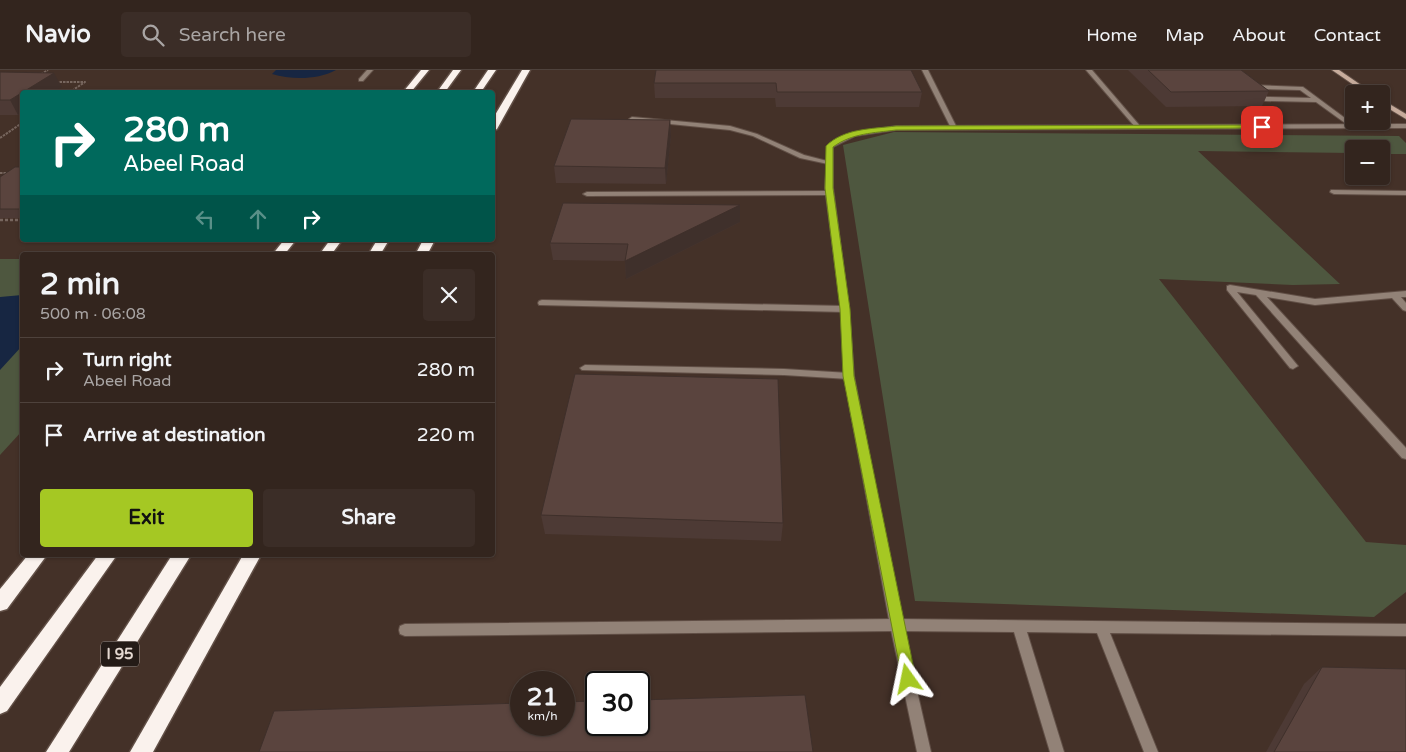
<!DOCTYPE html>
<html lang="en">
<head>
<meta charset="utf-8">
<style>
  :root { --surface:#33251e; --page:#3b2d27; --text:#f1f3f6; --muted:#a9a5a4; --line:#4e423c; --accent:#a5c823 }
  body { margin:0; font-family:"Varela Round",sans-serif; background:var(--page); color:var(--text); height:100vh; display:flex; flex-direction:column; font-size:19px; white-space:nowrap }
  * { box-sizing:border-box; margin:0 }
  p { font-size:16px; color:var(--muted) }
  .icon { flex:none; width:28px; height:28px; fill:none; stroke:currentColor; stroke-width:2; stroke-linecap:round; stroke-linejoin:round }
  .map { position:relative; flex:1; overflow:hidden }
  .drawer { position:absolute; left:20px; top:182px; width:475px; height:305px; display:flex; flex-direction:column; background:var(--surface); border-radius:5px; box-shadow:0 1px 4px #0004,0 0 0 1px var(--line) }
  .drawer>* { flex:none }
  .top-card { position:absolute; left:20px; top:20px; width:475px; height:152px; border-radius:5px; box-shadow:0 1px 4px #0004,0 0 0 1px var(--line); background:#00695c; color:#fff; overflow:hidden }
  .tools { position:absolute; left:1345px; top:15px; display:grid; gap:10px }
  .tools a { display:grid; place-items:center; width:45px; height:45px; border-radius:5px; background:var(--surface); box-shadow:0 1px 4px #0004,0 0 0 1px var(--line); font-size:25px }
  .speed { position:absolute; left:510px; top:601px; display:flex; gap:10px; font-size:25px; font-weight:700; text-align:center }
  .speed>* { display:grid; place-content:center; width:65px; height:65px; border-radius:50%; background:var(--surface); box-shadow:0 1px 4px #0004,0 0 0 1px var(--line); line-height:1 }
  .speed small { font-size:12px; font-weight:400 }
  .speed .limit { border:2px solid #111; border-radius:8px; background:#fff; color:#111 }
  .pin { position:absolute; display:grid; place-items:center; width:42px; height:42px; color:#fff; margin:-21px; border-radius:10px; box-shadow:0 2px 8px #0006 }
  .me { position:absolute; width:55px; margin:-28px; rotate:348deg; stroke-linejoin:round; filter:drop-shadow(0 0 4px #0008) }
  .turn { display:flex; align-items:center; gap:18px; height:105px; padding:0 20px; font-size:22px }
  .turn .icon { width:65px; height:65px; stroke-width:2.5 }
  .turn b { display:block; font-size:35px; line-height:42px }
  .lanes { display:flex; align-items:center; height:48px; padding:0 20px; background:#0003; justify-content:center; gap:25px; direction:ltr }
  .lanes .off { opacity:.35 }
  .round { display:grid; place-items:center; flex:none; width:52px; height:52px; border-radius:5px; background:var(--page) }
  .overview { display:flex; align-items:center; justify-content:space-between; height:85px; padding:0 20px }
  h1 { font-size:30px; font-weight:700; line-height:38px }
  .action { display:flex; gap:10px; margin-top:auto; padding:10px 20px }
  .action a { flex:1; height:58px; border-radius:5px; background:var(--accent); color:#111; font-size:20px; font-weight:700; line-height:58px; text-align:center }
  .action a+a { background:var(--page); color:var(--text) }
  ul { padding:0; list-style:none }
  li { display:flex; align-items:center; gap:15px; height:65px; padding:0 20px; border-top:1px solid var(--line) }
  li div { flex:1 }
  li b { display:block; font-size:19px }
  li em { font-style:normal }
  header { display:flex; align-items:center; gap:30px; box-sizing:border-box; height:70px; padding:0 25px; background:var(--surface); border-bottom:1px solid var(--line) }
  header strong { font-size:24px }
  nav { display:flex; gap:28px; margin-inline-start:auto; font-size:18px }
  .search { width:350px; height:45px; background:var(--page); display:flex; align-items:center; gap:12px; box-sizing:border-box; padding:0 18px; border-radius:5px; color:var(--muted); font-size:19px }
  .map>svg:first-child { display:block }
  .green { fill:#4e573f }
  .water { fill:#172642 }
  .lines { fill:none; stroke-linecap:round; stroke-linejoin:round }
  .lane-casing { stroke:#614f46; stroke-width:2 }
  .street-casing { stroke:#614f46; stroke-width:2 }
  .secondary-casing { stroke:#614f46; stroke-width:2 }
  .highway-casing { stroke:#614f46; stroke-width:3 }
  .path-far1 { stroke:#77665e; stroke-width:2; stroke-dasharray:2.5 1; stroke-linecap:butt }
  .path { stroke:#77665e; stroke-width:2.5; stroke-dasharray:3 2; stroke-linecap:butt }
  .lane { fill:#928277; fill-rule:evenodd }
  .street { fill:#928277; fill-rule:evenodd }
  .secondary { fill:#c7ac9c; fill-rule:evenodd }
  .highway { fill:#faf2ed; fill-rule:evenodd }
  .wall { fill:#4d3a35 }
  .shaded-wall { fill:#3f302b }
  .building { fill:#5a443e; stroke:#3f302b }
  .route { fill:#a5c823; stroke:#6b8217 }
  .labels { text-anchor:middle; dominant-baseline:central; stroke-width:5; stroke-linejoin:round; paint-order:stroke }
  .shield { fill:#241b17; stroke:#aa9f99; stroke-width:1 }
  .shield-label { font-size:15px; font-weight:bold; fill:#e4d8d1 }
</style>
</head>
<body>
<header>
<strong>Navio</strong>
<div class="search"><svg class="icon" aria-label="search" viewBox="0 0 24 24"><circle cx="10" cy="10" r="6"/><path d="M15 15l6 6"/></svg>Search here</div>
<nav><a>Home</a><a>Map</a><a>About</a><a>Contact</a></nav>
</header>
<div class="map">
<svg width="1406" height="682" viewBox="0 0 1406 682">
  <rect width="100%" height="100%" fill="#443128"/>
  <g class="green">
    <path d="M894 62 1399 66 1406 73V84H1381V79H1354V83L1198 81 1340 214 1293 215 1159 209 1366 472 1406 475V522L1374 547 915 531 843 75Z"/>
    <path d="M0 189H22V361L0 385Z"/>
  </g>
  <g class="water">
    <path d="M276 0H336C317 10 292 10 272 4Z"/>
    <path d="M22 225V276L0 300V227Z"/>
  </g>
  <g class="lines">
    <g class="lane-casing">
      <g id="lane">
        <path d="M922 0H928L957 58 956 59 951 58Z"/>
        <path d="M1086 0H1092L1140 56V58H1136Z"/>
        <path d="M1251 15 1303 17 1357 57 1352 58 1316 32 1265 31 1249 18 1248 17ZM1257 19 1300 20 1311 28 1267 27Z"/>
        <path d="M632 47 730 56 757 64 804 85 831 92 828 94 800 88 753 66 730 60 630 50 629 49Z"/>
        <path d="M1331 120 1406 121V125L1334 124 1330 122Z"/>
        <path d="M829 121 833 123 832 125 587 126 583 124 587 122Z"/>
        <path d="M1230 215 1315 229 1406 221V227H1401L1406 233V241L1403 240 1392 228 1315 235 1267 227 1406 378V389L1402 388 1256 225 1237 222 1298 296 1293 299 1290 298 1227 220V216Z"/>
        <path d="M542 230 845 236 849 239 845 242 539 235 538 233 539 231Z"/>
        <path d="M585 295 784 299 849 303 854 306 849 309 784 305 582 300 580 298Z"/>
        <path d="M896 549 1406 554V566L1110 563 1158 682H1144L1097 563 1027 562 1064 682H1050L1014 562 896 561 405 566 400 564 399 560 400 556 405 554Z"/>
      </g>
    </g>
    <g class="street-casing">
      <g id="street">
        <path d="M367 0H373L363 11H359V9Z"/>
        <path d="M1406 54V58L896 60 855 66 833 77V118L849 239 854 306 902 555 931 682H917L890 555 844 306 841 239 825 118 828 75 851 63 896 56Z"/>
      </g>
    </g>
    <g class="secondary-casing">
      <g id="secondary">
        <path d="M1332 0H1339L1374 24H1367Z"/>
        <path d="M1381 29 1406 44V49L1381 34Z"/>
      </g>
    </g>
    <g class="highway-casing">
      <g id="highway">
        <path d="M421 0H429L411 22H403Z"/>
        <path d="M453 0H461L445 22H437Z"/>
        <path d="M488 0H496L481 22H473Z"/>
        <path d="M522 0H530L497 59 492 62V50Z"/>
        <path d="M284 170H296L284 185H272Z"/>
        <path d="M330 170H342L331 185H319Z"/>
        <path d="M377 170H389L380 185H368Z"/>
        <path d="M423 170H435L427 185H415Z"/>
        <path d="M28 485H47L7 539 0 541V519Z"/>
        <path d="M98 485H117L7 641 0 644V617Z"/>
        <path d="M172 485H191L69 682H46Z"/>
        <path d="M243 485H261L153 682H130Z"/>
      </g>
    </g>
    <g class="path-far1">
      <path d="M41 4 48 0"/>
      <path d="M56 12H85L70 22"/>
      <path d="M0 68 22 53"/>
      <path d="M0 103H9"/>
    </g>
    <path class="path" d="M0 150H22"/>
    <use href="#lane" class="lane"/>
    <use href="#street" class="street"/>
    <use href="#secondary" class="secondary"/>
    <use href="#highway" class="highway"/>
  </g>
  <g class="wall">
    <path d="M656 0 922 22 919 37H776L775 28H655L654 13Z"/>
    <path d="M1128 0H1241L1269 21 1262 36 1166 37Z"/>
    <path d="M0 2 62 17 22 22V42L18 45H0Z"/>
    <path d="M670 50 671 66 666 114 556 113 554 96Z"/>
    <path d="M22 97V148H0V107Z"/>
    <path d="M740 152 626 209 625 191 553 190 550 173Z"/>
    <path d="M541 445 783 453 781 471 545 464Z"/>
    <path d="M1322 597 1406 682H1266L1304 614Z"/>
  </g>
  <g class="shaded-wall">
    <path d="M54 3 62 17 54 22H22V42L18 45 10 30Z"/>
    <path d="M670 50 671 66 666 114 665 98Z"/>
    <path d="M740 135V152L626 209 625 191Z"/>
  </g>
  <g class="building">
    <path d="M656 0H911L922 22H777L776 13H654Z"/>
    <path d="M1148 0H1241L1269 21 1171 22Z"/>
    <path d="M0 2 54 3 10 30H0Z"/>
    <path d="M571 49 670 50 665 98 554 96Z"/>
    <path d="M15 97H22V139H0V107Z"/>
    <path d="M563 133 740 135 625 191 628 174 550 173Z"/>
    <path d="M575 304 778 309 783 453 541 445Z"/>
    <path d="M1322 597 1406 599V682H1274Z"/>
    <path d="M805 625 813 682H259L274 641 521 633V655H564V632L596 631V655H639V630Z"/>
  </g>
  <path class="route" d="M1262 55 1264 58 896 60C874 63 852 63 833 77V118L850 239 854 306 916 609 913 614 908 616 903 614 843 306 840 239 825 118 826 76C844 58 872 59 896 56Z"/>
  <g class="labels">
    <rect class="shield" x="101" y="571.5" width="38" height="25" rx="4"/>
    <g class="shield-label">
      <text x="120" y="584">I 95</text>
    </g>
  </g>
</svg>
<div class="tools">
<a>+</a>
<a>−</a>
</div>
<div class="speed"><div>21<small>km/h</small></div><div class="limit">30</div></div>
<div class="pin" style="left:1262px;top:57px;background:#d93025"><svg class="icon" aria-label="arrive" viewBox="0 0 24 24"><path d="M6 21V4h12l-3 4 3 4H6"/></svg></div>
<svg class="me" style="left:908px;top:609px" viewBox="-20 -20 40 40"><path d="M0-17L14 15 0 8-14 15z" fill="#a5c823" stroke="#fff" stroke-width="4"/></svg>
<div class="top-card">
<div class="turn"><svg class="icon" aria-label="right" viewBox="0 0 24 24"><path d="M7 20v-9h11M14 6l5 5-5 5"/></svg><div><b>280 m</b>Abeel Road</div></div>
<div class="lanes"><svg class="icon off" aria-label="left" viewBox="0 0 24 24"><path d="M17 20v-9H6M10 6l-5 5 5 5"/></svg><svg class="icon off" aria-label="ahead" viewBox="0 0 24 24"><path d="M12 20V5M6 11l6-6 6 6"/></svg><svg class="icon" aria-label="right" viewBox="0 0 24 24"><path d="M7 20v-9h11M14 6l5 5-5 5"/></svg></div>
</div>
<section class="drawer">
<div class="overview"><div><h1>2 min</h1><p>500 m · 06:08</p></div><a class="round"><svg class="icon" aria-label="close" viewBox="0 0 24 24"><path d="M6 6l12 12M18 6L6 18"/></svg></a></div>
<ul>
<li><svg class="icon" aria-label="right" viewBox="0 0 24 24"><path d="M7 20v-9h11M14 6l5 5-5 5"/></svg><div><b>Turn right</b><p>Abeel Road</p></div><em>280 m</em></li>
<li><svg class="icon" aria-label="arrive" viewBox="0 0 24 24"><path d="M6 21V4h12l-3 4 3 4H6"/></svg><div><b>Arrive at destination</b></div><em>220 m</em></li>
</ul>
<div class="action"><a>Exit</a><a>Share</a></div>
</section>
</div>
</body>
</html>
